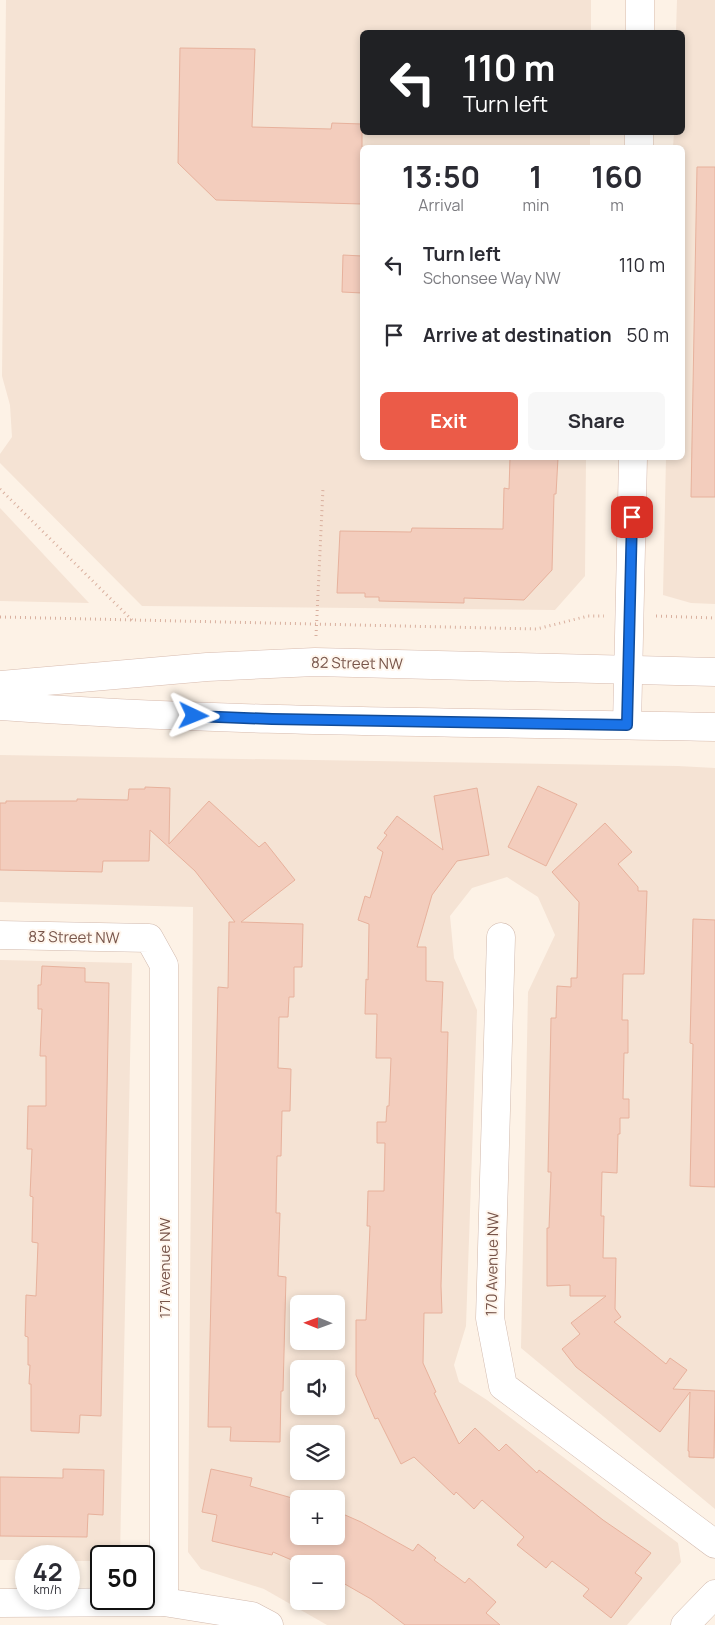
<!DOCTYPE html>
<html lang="en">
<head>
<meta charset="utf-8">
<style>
  :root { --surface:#fff; --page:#f7f7f7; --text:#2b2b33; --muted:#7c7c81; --accent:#eb5b48 }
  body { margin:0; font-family:Manrope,sans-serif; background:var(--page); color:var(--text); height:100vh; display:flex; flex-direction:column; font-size:19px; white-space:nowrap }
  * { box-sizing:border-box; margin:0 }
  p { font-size:16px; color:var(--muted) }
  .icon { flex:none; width:28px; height:28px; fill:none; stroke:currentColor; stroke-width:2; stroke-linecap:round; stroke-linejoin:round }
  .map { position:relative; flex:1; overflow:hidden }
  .details { position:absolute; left:360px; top:145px; width:325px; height:315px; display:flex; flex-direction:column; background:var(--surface); border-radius:8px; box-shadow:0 2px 8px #0003 }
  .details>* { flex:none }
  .banner { position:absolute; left:360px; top:30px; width:325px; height:105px; border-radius:8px; box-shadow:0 2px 8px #0003; background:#202124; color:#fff; overflow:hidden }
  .needle { width:32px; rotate:271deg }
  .controls { position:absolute; left:290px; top:1295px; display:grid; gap:10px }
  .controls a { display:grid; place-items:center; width:55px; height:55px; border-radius:8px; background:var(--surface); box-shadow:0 2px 8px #0003; font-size:25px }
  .speed { position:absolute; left:15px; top:1545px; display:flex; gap:10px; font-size:25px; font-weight:700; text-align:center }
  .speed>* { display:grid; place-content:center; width:65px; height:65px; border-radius:50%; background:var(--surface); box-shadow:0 2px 8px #0003; line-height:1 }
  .speed small { font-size:12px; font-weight:400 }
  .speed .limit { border:2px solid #111; border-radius:8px; background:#fff; color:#111 }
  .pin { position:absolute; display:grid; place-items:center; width:42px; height:42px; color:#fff; margin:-21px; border-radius:10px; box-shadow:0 2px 8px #0006 }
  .me { position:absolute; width:55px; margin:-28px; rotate:92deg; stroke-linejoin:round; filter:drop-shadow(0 0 4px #0008) }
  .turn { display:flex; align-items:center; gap:18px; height:105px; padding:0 20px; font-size:22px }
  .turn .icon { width:65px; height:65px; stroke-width:2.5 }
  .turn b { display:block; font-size:35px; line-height:42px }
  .eta { display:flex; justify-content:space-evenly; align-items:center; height:85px; text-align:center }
  .eta b { font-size:30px; font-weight:700; line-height:35px }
  .button { display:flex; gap:10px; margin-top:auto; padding:10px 20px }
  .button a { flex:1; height:58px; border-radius:8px; background:var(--accent); color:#fff; font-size:20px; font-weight:700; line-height:58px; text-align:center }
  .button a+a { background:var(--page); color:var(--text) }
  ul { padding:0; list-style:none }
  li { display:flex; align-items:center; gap:15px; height:70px; padding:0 20px }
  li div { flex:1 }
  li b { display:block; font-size:19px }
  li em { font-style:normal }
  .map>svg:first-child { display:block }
  .residential { fill:#f5e3d4; fill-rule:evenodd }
  .building { fill:#f3cdbd; stroke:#e7b19c }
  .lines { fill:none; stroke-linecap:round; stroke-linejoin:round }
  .street-casing { stroke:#d2baae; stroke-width:29 }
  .secondary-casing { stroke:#d7bbae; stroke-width:29 }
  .path { stroke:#d9b09f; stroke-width:3; stroke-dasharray:1 4; stroke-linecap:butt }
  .street { stroke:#fff; stroke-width:28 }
  .secondary { stroke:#fff; stroke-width:28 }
  .route-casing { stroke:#114b97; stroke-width:12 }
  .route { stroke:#1a73e8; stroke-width:9 }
  .labels { text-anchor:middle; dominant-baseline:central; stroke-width:4; stroke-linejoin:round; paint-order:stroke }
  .street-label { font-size:15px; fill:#78554a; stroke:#fff6ed }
</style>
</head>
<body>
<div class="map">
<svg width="715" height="1625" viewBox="0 0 715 1625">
  <rect width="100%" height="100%" fill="#fdf2e6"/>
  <g class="residential">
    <path d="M6 0H591V32H362V132L590 133V147L362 148V458H586L585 576 555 610 142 606 0 463V454L12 437 10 405 2 376Z"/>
    <path d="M677 0H715V604L691 603 663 595 666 458H682V148L673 147 674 133 682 132V32H676Z"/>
    <path d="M0 508 89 603 0 601Z"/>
    <path d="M0 755 678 766 715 768V1509L521 1348 528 992 555 935 538 897 507 877 472 888 450 916 454 958 477 1010 466 1326 454 1365 459 1382 487 1400 678 1543 681 1562 627 1625H327L264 1589 201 1569 188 1552 193 907 0 902ZM299 1304H336V1341H299ZM299 1369H336V1406H299ZM299 1434H336V1471H299ZM299 1499H336V1536H299ZM299 1564H336V1601H299Z"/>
    <path d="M0 960 132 963 120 1556H101V1561H69V1556H26V1560H0Z"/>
  </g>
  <g class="building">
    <path d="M180 48 255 49 252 127 331 129 332 123 362 124V204L216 200 178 163Z"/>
    <path d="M697 167H715V497H691Z"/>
    <path d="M343 255 362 256V293L342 292Z"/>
    <path d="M510 458H558L556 494H554L552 570 524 600 464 598V603L379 601V597H365V593H337L340 531 411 532 412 528 503 529 504 488 509 489Z"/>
    <path d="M538 786 577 804 546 866 508 847Z"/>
    <path d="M145 787 170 788 169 844 209 801 259 847 265 842 295 880 241 922 303 924 302 967H294V997H289L288 1017H279L278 1068 291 1069 290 1111H282L281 1156H277L276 1213H280L278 1276 286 1277 283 1391H281L280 1442 230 1441 231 1427H208L218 987 228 988 229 922H235L195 871 150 830 149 861H103L102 872 0 870V803H6V801H77V799L128 800 129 789H145Z"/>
    <path d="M477 788 489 855 457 861 432 895 417 947H426V981L443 982 441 1032H448L441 1286 442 1313H424L423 1363 436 1392 434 1393 459 1444 475 1428 499 1451 506 1444 537 1473 539 1470 603 1520 651 1553 635 1573 642 1578 611 1618 583 1596 589 1589 552 1561 546 1568 517 1545 524 1537 482 1500 474 1509 456 1492 454 1495 414 1457 401 1464 378 1418 375 1419 356 1375V1320H366L370 1226H367L368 1191H384L385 1143H377V1122H386L387 1106H389L391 1058H376L377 1014H365L366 979 368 980 369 924 358 920 365 896 370 898 383 852 377 848 387 835 384 833 397 816 443 850 434 796Z"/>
    <path d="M605 823 632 852 618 864 638 887V891H647L644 974H623L622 1020H628V1053H624L623 1099H629V1118H620V1134H618L617 1173 602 1172 601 1216H604L603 1258H616L615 1309 621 1317 614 1322 666 1364 670 1358 687 1370 673 1389 715 1391 714 1458 689 1457V1451H688L690 1392 660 1432 576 1367 562 1349 580 1334 571 1323 606 1296H570V1285L547 1286V1228H549L551 1172H548L551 1018H556L557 986 571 987V978H577L579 902 552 872Z"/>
    <path d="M693 919 715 920V1187L690 1186 693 1044 690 1043Z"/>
    <path d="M42 966 85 968V982L109 983 101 1416 80 1415 79 1433 31 1431V1384H29L30 1365H28V1337L25 1336 26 1295 36 1296 38 1243 32 1242 33 1197 30 1196 32 1149H27L28 1106H46V1056H40L42 1009H38V985H41Z"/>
    <path d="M63 1469 104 1470 103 1515 88 1514 87 1537 0 1536V1477L63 1478Z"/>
    <path d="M211 1469 252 1478 250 1486 299 1500V1536H336V1511L361 1522 413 1551 418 1544 436 1558 434 1560 465 1583 469 1578 496 1602 486 1613 500 1625H405L371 1599 336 1579V1564H301L273 1552 272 1555 212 1541 217 1515 202 1512Z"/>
  </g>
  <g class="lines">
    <g class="street-casing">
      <g id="street">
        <path d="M0 935 149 938 164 965V1602"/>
        <path d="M501 937 490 1318 503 1386 715 1544"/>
        <path d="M0 1603 164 1602 252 1616 269 1625"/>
        <path d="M685 1625 715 1594"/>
      </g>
    </g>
    <g class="secondary-casing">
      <g id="secondary">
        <path d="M640 32V0"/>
        <path d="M639 148V132"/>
        <path d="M0 685 207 667 315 662 715 672"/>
        <path d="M0 706C238 723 477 722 715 727"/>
        <path d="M627 725 633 458"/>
      </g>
    </g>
    <g class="path">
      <path d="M0 489 132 620"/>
      <path d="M656 616 715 618"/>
      <path d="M0 617 537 629 588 616H604"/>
      <path d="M316 636 323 488"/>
    </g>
    <use href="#street" class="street"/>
    <use href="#secondary" class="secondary"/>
  </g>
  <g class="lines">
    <g class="route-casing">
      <path id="route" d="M194 716 272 719 627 725 632 517"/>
    </g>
    <use href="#route" class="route"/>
  </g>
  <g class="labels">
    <g class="street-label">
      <text transform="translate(357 663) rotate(1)">82 Street NW</text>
      <text transform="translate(74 937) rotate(1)">83 Street NW</text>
      <text transform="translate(492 1264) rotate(-89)">170 Avenue NW</text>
      <text transform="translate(164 1268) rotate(-90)">171 Avenue NW</text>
    </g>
  </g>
</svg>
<div class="controls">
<a><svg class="needle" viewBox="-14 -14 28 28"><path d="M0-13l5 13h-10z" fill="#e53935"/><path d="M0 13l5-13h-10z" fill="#7c7c81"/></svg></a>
<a><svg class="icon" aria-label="sound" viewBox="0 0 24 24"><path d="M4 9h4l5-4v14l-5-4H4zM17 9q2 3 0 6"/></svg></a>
<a><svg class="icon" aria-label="layers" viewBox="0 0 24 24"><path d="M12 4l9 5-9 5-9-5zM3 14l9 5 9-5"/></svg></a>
<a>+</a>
<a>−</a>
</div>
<div class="speed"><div>42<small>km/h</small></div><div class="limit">50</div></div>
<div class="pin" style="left:632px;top:517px;background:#d93025"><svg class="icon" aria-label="arrive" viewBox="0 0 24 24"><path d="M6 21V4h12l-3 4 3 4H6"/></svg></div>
<svg class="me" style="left:194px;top:716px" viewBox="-20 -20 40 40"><path d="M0-17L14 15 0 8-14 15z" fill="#1a73e8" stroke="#fff" stroke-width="4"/></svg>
<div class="banner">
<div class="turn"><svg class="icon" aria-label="left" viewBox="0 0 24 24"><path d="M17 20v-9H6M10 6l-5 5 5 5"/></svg><div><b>110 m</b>Turn left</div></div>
</div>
<section class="details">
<div class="eta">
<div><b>13:50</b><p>Arrival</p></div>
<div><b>1</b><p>min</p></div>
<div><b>160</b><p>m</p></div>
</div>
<ul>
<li><svg class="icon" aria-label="left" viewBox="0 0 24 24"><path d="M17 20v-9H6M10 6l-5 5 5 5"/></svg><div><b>Turn left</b><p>Schonsee Way NW</p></div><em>110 m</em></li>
<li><svg class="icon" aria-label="arrive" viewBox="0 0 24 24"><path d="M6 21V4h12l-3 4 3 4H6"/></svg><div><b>Arrive at destination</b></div><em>50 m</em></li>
</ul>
<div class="button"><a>Exit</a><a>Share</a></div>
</section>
</div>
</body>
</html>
